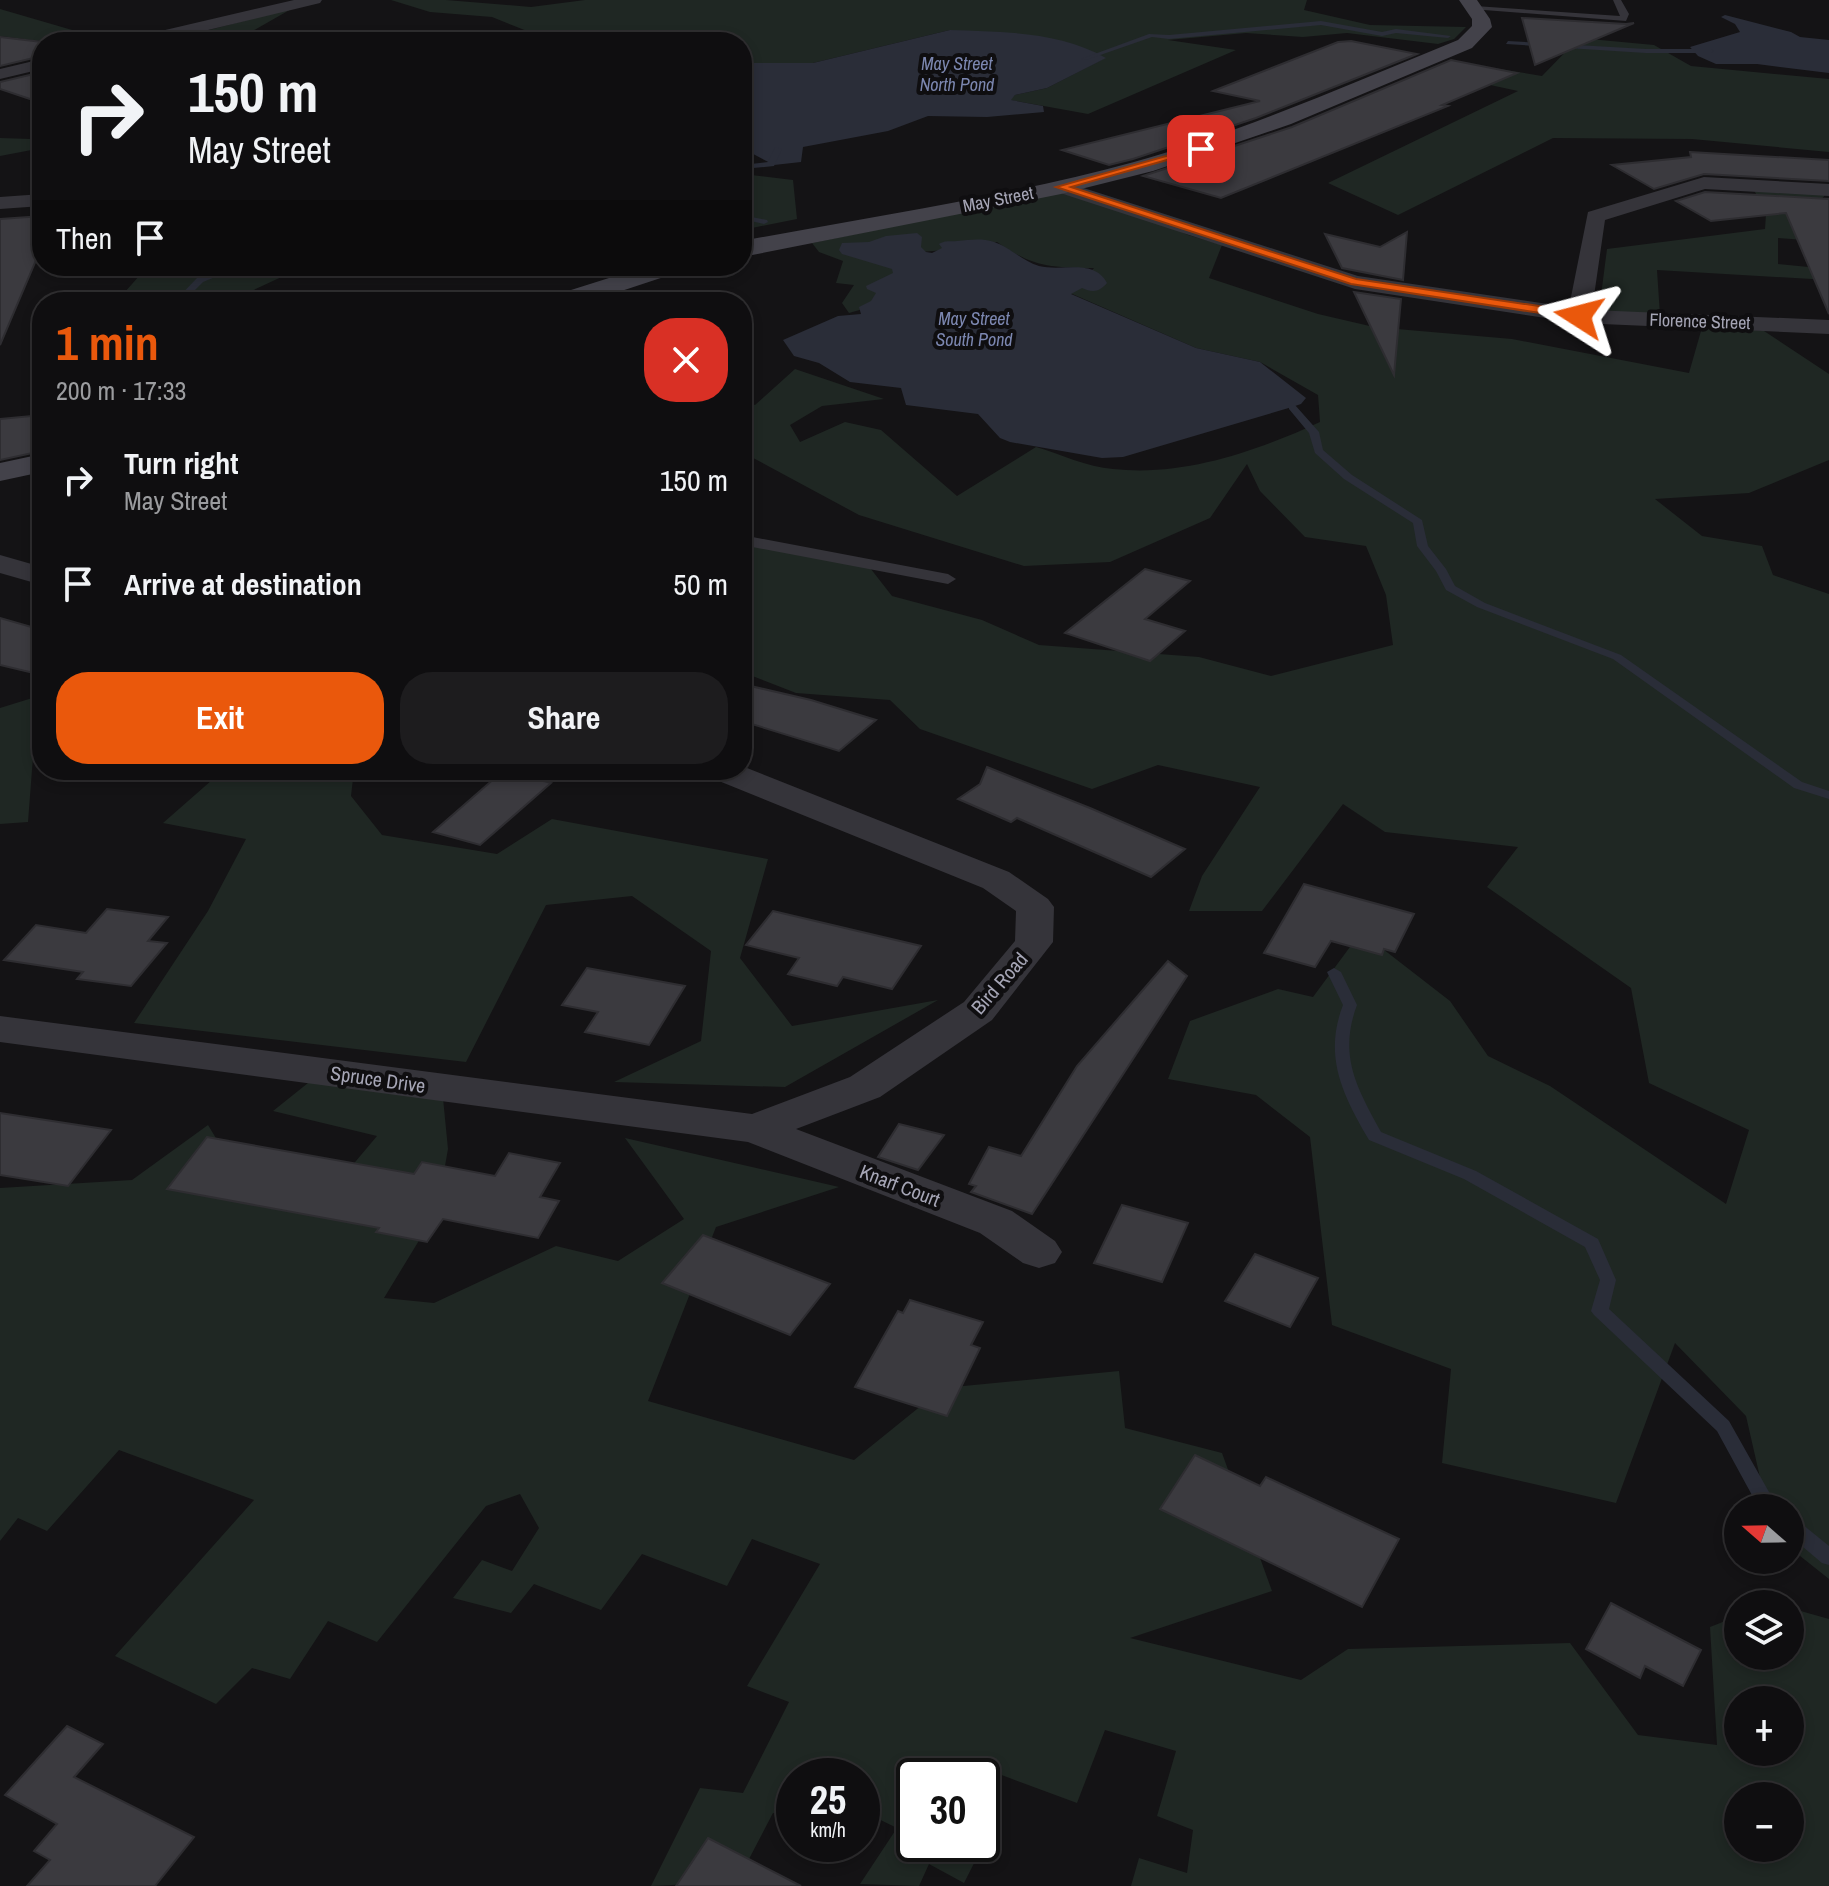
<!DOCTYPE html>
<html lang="en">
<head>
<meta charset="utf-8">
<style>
  :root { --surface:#0f0e10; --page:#1d1c1e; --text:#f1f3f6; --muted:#9b9c9f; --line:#2f2e30; --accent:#ea580c }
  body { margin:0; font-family:"Archivo Narrow",sans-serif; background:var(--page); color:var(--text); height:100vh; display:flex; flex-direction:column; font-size:30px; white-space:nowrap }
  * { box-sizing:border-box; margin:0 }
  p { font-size:26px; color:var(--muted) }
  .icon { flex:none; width:44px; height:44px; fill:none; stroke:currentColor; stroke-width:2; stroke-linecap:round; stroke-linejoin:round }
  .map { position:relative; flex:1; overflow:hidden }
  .panel { position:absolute; left:32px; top:292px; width:720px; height:488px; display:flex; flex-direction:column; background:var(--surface); border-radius:32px; box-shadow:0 4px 12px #0003,0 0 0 2px var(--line) }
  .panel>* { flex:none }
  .banner { position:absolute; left:32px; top:32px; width:720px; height:244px; border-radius:32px; box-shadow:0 4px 12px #0003,0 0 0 2px var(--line); background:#0f0e10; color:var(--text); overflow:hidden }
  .needle { width:52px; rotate:290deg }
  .tools { position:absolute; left:1724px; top:1494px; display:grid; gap:16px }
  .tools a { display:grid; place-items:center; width:80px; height:80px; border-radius:50%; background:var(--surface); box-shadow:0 4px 12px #0003,0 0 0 2px var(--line); font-size:40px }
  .speed { position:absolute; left:776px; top:1758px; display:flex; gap:16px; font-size:40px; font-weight:700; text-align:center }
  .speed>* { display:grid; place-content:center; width:104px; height:104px; border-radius:50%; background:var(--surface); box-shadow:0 4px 12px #0003,0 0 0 2px var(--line); line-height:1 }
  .speed small { font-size:20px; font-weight:400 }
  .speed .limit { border:4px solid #111; border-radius:12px; background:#fff; color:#111 }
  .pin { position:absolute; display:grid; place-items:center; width:68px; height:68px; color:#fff; margin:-34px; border-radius:16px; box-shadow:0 4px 12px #0006 }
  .me { position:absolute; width:88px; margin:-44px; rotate:279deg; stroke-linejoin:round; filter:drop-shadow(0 0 6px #0008) }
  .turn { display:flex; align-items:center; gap:28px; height:168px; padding:0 24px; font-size:36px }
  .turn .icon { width:104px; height:104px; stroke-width:2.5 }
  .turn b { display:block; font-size:56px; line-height:68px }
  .then { display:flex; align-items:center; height:76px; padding:0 24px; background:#0003; gap:16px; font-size:30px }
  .round { display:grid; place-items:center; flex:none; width:84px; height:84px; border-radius:32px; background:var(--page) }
  .overview { display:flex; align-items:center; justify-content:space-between; height:136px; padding:0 24px }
  h1 { font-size:48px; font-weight:700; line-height:60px; color:var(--accent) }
  .action { display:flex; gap:16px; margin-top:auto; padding:16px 24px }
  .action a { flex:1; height:92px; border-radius:32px; background:var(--accent); color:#fff; font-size:32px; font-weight:700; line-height:92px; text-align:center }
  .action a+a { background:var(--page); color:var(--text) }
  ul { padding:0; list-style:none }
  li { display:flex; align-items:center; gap:24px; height:104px; padding:0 24px }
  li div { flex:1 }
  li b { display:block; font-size:30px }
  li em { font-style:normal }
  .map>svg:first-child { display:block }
  .green { fill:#1f2723; fill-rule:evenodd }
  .water { fill:#2a2d38 }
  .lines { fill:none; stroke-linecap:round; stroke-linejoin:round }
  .stream { fill:#2a2d38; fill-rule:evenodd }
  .building { fill:#3b3a3f; stroke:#2e2d31; stroke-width:2 }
  .lane { fill:#35343a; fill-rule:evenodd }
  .street { fill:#35343a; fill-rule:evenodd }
  .secondary { fill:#43424a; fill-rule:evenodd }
  .route { fill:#ea580c; stroke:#983908; stroke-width:2 }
  .labels { text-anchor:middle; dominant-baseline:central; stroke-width:8; stroke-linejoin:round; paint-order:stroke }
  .far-water-label { font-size:18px; font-style:italic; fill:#7c87b0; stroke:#0f0e10 }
  .far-street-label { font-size:18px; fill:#a5a5b5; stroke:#0f0e10 }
  .street-label { font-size:20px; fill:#a5a5b5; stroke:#0f0e10 }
</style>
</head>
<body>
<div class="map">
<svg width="1829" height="1886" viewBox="0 0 1829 1886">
  <rect width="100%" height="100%" fill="#141315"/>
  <g class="green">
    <path d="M391 0H446L531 7 585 0H1307L1304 10 1370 25 1466 27 1454 39 1438 44 1347 33 1303 37 1246 33 1168 40 1236 50 1088 114 1010 100 1015 95 1047 88 1105 58 950 30 813 63H742V42H500L537 35 492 17 430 12Z"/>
    <path d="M293 8 242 37 262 42H163Z"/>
    <path d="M0 9 103 39 48 42 0 36Z"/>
    <path d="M1579 38 1654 45 1691 66 1829 79V152L1692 139 1553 138 1398 215 1328 183 1518 91 1430 72 1457 62 1542 76Z"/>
    <path d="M42 136V148L0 156V138L31 139Z"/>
    <path d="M742 174 793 180 797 219 742 230Z"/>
    <path d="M1754 190 1825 195 1810 213 1818 241 1778 238V264L1829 269V280L1657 270 1660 315 1599 311 1607 249 1765 229 1766 214Z"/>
    <path d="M1054 193 1110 199 1188 235 1222 245 1209 278 1318 314 1374 327 1512 339 1689 373 1703 324 1764 331 1829 374V460L1749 493 1655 499 1702 536 1762 546 1773 575 1829 594V1579L1790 1548V1508H1767L1746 1416 1675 1343 1616 1503 1442 1463 1451 1369 1332 1325 1310 1137 1256 1095 1168 1079 1190 1021 1278 989 1313 997 1361 932 1450 1001 1488 1056 1550 1086 1726 1204 1749 1130 1649 1083 1631 988 1487 887 1518 847 1385 832 1343 804 1262 911H1189L1202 876 1260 787 1158 765 1092 789 920 729 890 700 796 693 742 672V535L867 564 892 596 982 620 1039 645 1199 657 1271 676 1393 645 1386 595 1366 546 1305 537 1260 491 1247 464 1210 518 1110 562 1024 566 859 515 742 452V400L755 405 795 369 884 399 822 406 790 425 800 442 845 422 881 430 957 496 1036 447C1060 454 1087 467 1113 469 1184 477 1257 451 1320 422L1318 395 1260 362 1196 348 1070 293 1094 268C1052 268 1032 267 997 242L974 248 906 253 923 268 870 307 849 313 842 303 854 285 836 283 843 261 819 252 812 243Z"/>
    <path d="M148 266H185L186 272 207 266H367L347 277 305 266 228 302H116Z"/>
    <path d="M42 695V715L34 744 28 822 0 824V708Z"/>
    <path d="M234 770H354L351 796 382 835 497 854 552 819 768 859 740 958 792 1026 938 1000 785 1087 614 1082 701 1041 711 951 632 896 546 905 466 1062 134 1023 208 911 246 839 163 823 220 773Z"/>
    <path d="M313 1079 443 1098 448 1149 437 1211 384 1298 434 1303 556 1246 618 1261 684 1219 625 1138 839 1187 716 1227 648 1401 854 1460 943 1388 1119 1371 1125 1428 1222 1453 1272 1591 1130 1638 1301 1680 1348 1649 1570 1643 1638 1735 1717 1745 1710 1627 1738 1616V1656H1790V1608L1829 1619V1886H1131L1139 1858 1187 1873 1193 1830 1157 1816 1176 1751 1105 1730 1077 1803 961 1760 953 1776H914V1844H982V1806L999 1814 964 1883 929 1864 919 1886 860 1884 897 1828 862 1811V1776H794V1817L773 1813 737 1882 651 1886 700 1788 743 1793 789 1702 747 1686 820 1564 752 1539 727 1586 642 1554 601 1610 534 1584 511 1613 453 1598 482 1560 512 1571 539 1528 520 1494 486 1506 377 1642 328 1621 290 1679 252 1668 216 1704 115 1656 254 1500 119 1450 47 1531 18 1518 0 1541V1188L132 1180 208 1125 231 1163 340 1180 377 1136 273 1111ZM1738 1700H1790V1752H1738ZM1738 1796H1790V1848H1738Z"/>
  </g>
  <g class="water">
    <path d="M1725 15 1791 32 1800 37 1829 40V73L1757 64H1716L1698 56 1690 47 1740 32 1735 24 1721 17Z"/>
    <path d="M950 30C1002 32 1059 31 1106 58L1047 88 1015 95 1011 100 1043 106 1044 112 987 117 928 116 888 131 803 147 801 162 774 165 742 148V63H813Z"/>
    <path d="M917 233 922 237 921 247 926 252 932 253 942 248 939 244C946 240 949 242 957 241 970 240 981 238 994 242 1010 247 1022 261 1039 266 1062 272 1094 258 1107 283 1099 292 1093 293 1082 288L1071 294 1196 348 1260 362 1306 398 1301 404 1292 407 1123 457 1102 458 1010 442 1000 438 978 414 906 405 901 388 850 382 819 363 794 356 783 340 838 316 861 314 859 307 871 301 876 293 867 289 866 286 893 273 892 269 842 254 839 250 842 243 869 242 886 236Z"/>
  </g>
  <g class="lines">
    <g class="stream">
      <path d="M1321 21 1382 32 1396 29 1451 36 1448 38 1396 33 1382 36 1321 25 1169 39 1152 37 1086 60 1081 59 1149 34 1169 35Z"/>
      <path d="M1508 41 1646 49H1711L1714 51 1711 53H1646L1506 44Z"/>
      <path d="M775 147 782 149 774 166 742 169V165L768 162Z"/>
      <path d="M742 215 767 220 768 222 764 224 742 219Z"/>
      <path d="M224 266H232V270L203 282 183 302H174L197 278 224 269Z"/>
      <path d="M1289 405H1295L1319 432 1323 450 1352 475 1422 520 1428 546 1446 569 1455 586 1485 603 1621 655 1802 782 1829 791V799L1794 788 1613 659 1477 607 1446 590 1436 571 1417 546 1413 523 1344 479 1315 453 1309 433 1289 409Z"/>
      <path d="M1334 968 1341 972 1357 1005C1338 1056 1357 1088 1381 1132L1476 1171 1598 1239 1616 1280 1609 1309 1729 1421 1778 1508H1759L1717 1431 1594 1315 1591 1311 1600 1280 1585 1247 1464 1179 1369 1140C1343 1095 1323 1057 1343 1005L1327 972Z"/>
      <path d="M1790 1517 1797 1520 1829 1546V1565L1822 1563 1790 1536Z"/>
    </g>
  </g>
  <g class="building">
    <path d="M1522 18 1626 24 1634 23 1535 65Z"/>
    <path d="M0 37 42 42V56L0 66Z"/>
    <path d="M1351 41 1417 54 1256 118 1133 159 1109 165 1062 150 1260 101 1213 91 1338 42Z"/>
    <path d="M1451 60 1517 73 1442 105 1448 106 1221 198 1143 176 1292 127Z"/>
    <path d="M42 72V103L0 89V82Z"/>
    <path d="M1690 152 1829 160V181L1704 174 1654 189 1612 165 1691 157Z"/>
    <path d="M1705 192 1829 199V314L1786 213 1711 221 1676 201Z"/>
    <path d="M42 216V246L0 345V219Z"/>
    <path d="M1407 232 1403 280 1342 268 1325 234 1380 247Z"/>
    <path d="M1354 292 1401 299 1394 375Z"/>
    <path d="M42 415V451L0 460V419Z"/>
    <path d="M1145 569 1190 581 1145 619 1185 631 1150 661 1065 633Z"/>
    <path d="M0 618 42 630V675L0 665Z"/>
    <path d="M742 684 811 700 876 720 839 751 742 721Z"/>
    <path d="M987 767 1090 808 1185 849 1151 877 1017 818 1011 822 958 799 980 784Z"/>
    <path d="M504 770 551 783 480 845 433 832Z"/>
    <path d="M1304 884 1414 914 1395 952 1384 949 1382 955 1331 941 1315 967 1264 953Z"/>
    <path d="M107 909 168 917 148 941 167 943 131 986 77 979 83 972 4 960 36 925 86 933Z"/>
    <path d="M773 911 921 946 892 989 843 977 837 986 788 974 799 958 746 945Z"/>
    <path d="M1168 961 1187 976 1032 1214 971 1192 976 1186 969 1184 989 1147 1021 1156 1077 1066Z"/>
    <path d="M587 968 685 986 649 1045 585 1032 598 1012 562 1005Z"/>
    <path d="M0 1113 111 1130 68 1186 0 1175Z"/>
    <path d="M899 1124 944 1135 918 1170 878 1157Z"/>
    <path d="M207 1137 414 1174 422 1162 495 1176 509 1153 560 1163 540 1197 559 1201 538 1238 443 1219 427 1242 376 1232 379 1228 167 1189Z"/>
    <path d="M1122 1205 1188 1223 1162 1282 1094 1263Z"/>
    <path d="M703 1235 830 1284 790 1335 662 1283Z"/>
    <path d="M1255 1254 1318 1278 1290 1327 1225 1301Z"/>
    <path d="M910 1300 983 1322 971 1345 980 1348 947 1416 855 1387 898 1311 903 1313Z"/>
    <path d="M1195 1455 1260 1486 1266 1477 1399 1539 1362 1607 1160 1509Z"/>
    <path d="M1611 1603 1701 1650 1683 1686 1645 1666 1640 1678 1586 1649Z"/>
    <path d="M67 1726 103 1744 74 1777 194 1837 155 1886H27L50 1860 34 1851 57 1824 5 1795Z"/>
    <path d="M708 1838 801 1886H676Z"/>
  </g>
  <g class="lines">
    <g class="lane">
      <path d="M1613 0H1621L1629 14 1626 21 1471 9 1475 6 1620 16Z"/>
      <path d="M742 535 948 574 956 579 948 584 742 545Z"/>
    </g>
    <g class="street">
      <path d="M294 0H322L320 3 158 42H129L131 38Z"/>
      <path d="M42 59V69L0 79V69Z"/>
      <path d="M1704 177 1829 184V196L1705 189 1605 220 1592 310 1829 320V334L1579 323 1355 289 1054 191 1051 187 1054 183H1068L1358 276 1569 307 1588 212Z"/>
      <path d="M42 194V206L0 209V197Z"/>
      <path d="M0 555 42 567V585L0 573Z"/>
      <path d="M742 766 1009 872 1048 899 1054 907 1053 942 992 1020 880 1097 796 1129 1012 1211 1055 1241 1062 1252 1055 1263 1039 1268 1023 1263 980 1233 748 1142 0 1042V1016L752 1114 850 1077 964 1002 1015 941 1016 911 983 888 709 777 704 770H742Z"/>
    </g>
    <g class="secondary">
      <path d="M1459 0H1477L1490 19 1492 27 1472 48 1291 124 1153 171 1061 194 742 257V241C873 216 1006 197 1134 162 1245 131 1352 83 1458 40L1472 26V19Z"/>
      <path d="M647 266H686L682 271 588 302H548L552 296Z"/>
      <path d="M42 454V472L0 481V463Z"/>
    </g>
  </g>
  <path class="route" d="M1198 147 1206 149 1071 187 1356 279 1579 312 1584 316 1579 319 1351 284 1056 187Z"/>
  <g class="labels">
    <g class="far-water-label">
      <text x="957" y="63">May Street<tspan x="957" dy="21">North Pond</tspan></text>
      <text x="974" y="318">May Street<tspan x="974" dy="21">South Pond</tspan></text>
    </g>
    <g class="far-street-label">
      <text transform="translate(998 199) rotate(-11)">May Street</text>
      <text transform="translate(1700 321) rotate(2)">Florence Street</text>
    </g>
    <g class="street-label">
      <text transform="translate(999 983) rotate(-49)">Bird Road</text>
      <text transform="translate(378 1079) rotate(8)">Spruce Drive</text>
      <text transform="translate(900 1185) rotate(21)">Knarf Court</text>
    </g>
  </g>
</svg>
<div class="tools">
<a><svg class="needle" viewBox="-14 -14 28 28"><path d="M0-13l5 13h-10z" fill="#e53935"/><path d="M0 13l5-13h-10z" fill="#9b9c9f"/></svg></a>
<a><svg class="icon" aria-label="layers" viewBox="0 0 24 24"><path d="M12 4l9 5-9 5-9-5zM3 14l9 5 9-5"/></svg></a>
<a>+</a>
<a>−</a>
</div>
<div class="speed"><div>25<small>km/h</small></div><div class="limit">30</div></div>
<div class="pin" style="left:1201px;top:149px;background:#d93025"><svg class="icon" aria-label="arrive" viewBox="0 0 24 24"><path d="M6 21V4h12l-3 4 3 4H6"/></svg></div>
<svg class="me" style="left:1579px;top:316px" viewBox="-20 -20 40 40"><path d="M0-17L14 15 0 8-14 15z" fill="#ea580c" stroke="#fff" stroke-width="4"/></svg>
<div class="banner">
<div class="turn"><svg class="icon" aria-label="right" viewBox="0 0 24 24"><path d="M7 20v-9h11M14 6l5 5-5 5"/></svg><div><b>150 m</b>May Street</div></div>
<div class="then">Then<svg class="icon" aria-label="arrive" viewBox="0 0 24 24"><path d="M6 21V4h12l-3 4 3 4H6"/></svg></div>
</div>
<section class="panel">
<div class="overview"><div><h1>1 min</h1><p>200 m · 17:33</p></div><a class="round" style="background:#d93025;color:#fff"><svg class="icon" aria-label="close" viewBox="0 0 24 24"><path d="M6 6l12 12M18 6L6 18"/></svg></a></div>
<ul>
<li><svg class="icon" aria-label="right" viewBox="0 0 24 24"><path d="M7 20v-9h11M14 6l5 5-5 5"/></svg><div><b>Turn right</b><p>May Street</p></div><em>150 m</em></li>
<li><svg class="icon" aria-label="arrive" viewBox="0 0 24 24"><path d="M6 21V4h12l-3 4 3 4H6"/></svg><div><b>Arrive at destination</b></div><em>50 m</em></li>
</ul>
<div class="action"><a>Exit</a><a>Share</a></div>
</section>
</div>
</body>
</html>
